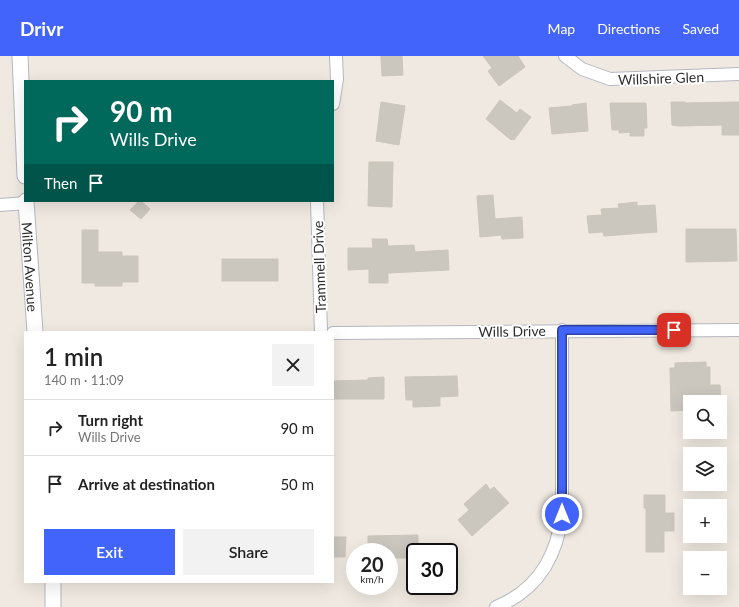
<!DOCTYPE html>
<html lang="en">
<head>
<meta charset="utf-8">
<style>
  :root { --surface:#fff; --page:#f2f2f2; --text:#222; --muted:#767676; --line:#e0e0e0; --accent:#4264fb }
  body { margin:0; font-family:Lato,sans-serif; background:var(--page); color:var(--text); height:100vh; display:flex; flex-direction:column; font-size:15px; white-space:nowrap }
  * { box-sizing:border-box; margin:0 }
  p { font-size:13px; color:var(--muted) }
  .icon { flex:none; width:22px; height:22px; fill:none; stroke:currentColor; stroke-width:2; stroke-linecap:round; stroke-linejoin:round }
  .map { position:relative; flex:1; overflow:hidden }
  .drawer { position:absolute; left:24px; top:275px; width:310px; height:252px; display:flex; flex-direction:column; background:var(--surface); border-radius:0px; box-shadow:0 4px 16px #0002 }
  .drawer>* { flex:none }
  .hud { position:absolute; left:24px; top:24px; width:310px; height:122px; border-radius:0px; box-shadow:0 4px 16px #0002; background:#00695c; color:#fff; overflow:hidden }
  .buttons { position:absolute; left:683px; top:339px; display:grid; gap:8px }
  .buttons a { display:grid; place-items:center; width:44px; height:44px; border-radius:0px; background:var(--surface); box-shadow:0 4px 16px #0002; font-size:20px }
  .speed { position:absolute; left:346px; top:487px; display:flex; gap:8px; font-size:20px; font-weight:700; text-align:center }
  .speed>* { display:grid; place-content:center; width:52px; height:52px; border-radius:50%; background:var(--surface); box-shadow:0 4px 16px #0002; line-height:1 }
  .speed small { font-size:10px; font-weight:400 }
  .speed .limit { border:2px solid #111; border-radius:6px; background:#fff; color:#111 }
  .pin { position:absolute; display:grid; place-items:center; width:34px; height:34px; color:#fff; margin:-17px; border-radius:8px; box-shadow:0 2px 6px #0006 }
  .me { position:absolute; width:44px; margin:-22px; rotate:0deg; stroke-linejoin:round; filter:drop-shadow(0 0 3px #0008) }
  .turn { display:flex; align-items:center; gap:14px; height:84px; padding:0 20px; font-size:18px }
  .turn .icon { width:52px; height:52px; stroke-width:2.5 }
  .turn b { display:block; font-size:28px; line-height:34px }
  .then { display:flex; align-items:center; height:38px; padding:0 20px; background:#0003; gap:8px; font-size:15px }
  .round { display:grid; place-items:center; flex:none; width:42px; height:42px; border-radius:0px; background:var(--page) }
  .overview { display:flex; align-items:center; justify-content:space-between; height:68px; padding:0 20px }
  h1 { font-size:24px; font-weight:600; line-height:30px }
  .button { display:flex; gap:8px; margin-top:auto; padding:8px 20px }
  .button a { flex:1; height:46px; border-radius:0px; background:var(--accent); color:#fff; font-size:16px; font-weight:600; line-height:46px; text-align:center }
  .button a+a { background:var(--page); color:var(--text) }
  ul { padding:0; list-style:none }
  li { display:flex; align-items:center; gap:12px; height:56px; padding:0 20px; border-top:1px solid var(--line) }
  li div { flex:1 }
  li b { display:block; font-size:15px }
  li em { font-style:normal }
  header { display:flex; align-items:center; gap:24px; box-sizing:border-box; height:56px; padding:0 20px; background:var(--accent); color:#fff }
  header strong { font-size:19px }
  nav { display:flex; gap:22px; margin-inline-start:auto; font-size:14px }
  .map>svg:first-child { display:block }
  .building { fill:#cbc7bf; stroke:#cbc5ba }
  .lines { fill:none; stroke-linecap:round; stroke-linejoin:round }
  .minor-casing { stroke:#b4b7c1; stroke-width:14 }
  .tertiary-casing { stroke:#b4b7c1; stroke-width:17 }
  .minor { stroke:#fff; stroke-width:12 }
  .tertiary { stroke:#fff; stroke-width:15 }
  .route-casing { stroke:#2b41a3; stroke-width:10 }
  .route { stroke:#4264fb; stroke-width:7 }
  .labels { text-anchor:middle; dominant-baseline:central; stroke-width:4; stroke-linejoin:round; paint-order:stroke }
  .street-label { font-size:14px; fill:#2e2e2e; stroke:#fff }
</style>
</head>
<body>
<header>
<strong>Drivr</strong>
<nav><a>Map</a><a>Directions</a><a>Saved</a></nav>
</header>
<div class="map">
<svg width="739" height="551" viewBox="0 0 739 551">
  <rect width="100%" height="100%" fill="#efe9e1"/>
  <g class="building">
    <path d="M381 0H402L403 19 382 20Z"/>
    <path d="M483 0H518L525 11 499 30 488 15 492 12Z"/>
    <path d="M500 44 517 57 520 53 531 61 514 84 512 83 511 84 486 63Z"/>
    <path d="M381 46 405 50 399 89 376 85Z"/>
    <path d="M671 46H685V47L739 46V79H722V69L679 70 672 69Z"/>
    <path d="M586 47 588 75 552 78 549 52 572 50V49Z"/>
    <path d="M610 47H646L647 72H644V80H630V76L619 77V74H612Z"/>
    <path d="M369 106H393L392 151 368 150Z"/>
    <path d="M493 139 495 163 522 161 523 182 502 183 501 179 480 181 477 140Z"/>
    <path d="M139 145H141L150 153 141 163 130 154Z"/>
    <path d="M637 146V150L655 149 657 176 604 180 603 176 589 177 587 160 602 159 601 153 619 152 618 148Z"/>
    <path d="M686 173H736L737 205 686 206Z"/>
    <path d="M82 174H98V196H122V200H138V226H122V230H95V227H82Z"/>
    <path d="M372 183H387L388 190 414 189 415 196 448 194 449 214 388 217V227H369V213L348 214V192H373Z"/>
    <rect x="222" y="203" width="56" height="22"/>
    <path d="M706 306V311H710V329H720L721 346H690V354L671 355 670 312H675V307Z"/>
    <path d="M457 320 458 340 440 341V350L413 351V344H406L405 321Z"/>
    <path d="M384 321V343H334V325L368 324V322Z"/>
    <path d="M486 428 490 434 494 431 509 447 472 480 458 464 469 454 464 448Z"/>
    <path d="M644 439H665V457H674V475H664V496H646V452H644Z"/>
    <path d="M418 479V496H415V502H389V496H368V480Z"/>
    <path d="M333 481H346L345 501H333Z"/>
  </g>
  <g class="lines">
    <g class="minor-casing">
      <g id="minor">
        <path d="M565 0 582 13 610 23 739 18"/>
        <path d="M333 48 337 23 336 0"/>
        <path d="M317 145 321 276"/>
        <path d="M0 149 26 147"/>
        <path d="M333 277 739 274"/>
        <path d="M496 551C538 534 557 501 562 458V274"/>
      </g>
    </g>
    <g class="tertiary-casing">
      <g id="tertiary">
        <path d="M20 0 25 120"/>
        <path id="s1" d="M26 145 35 276"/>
        <path d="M53 526V551"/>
      </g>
    </g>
    <use href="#minor" class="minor"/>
    <use href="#tertiary" class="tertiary"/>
  </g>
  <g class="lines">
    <g class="route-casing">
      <path id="route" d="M562 458V274H674"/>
    </g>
    <use href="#route" class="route"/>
  </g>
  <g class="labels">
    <g class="street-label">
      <text transform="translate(661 22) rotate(-2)">Willshire Glen</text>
      <text stroke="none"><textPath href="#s1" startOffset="66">Milton Avenue</textPath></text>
      <text transform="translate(319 211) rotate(-92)">Trammell Drive</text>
      <text transform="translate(512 275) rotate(-1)">Wills Drive</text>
    </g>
  </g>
</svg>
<div class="buttons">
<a><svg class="icon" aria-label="search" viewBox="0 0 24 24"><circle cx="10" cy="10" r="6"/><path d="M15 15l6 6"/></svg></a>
<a><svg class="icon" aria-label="layers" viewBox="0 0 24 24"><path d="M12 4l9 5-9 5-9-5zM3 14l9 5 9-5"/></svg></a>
<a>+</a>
<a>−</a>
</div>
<div class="speed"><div>20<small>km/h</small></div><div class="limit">30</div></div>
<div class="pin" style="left:674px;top:274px;background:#d93025"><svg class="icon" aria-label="arrive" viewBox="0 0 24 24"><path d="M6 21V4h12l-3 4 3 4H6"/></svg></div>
<svg class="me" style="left:562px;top:458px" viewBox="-20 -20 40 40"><circle r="17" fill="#4264fb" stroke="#fff" stroke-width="3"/><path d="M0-11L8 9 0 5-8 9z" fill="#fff"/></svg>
<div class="hud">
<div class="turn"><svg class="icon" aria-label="right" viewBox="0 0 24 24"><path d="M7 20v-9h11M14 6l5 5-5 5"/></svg><div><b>90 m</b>Wills Drive</div></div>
<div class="then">Then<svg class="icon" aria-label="arrive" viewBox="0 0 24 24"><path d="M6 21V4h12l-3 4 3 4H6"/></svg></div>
</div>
<section class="drawer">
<div class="overview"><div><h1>1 min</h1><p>140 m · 11:09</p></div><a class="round"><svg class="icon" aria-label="close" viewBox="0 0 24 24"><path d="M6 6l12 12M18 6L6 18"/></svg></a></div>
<ul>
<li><svg class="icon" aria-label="right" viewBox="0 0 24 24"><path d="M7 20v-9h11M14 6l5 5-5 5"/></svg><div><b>Turn right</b><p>Wills Drive</p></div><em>90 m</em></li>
<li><svg class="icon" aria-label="arrive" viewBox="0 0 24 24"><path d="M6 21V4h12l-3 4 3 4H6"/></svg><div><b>Arrive at destination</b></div><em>50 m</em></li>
</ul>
<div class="button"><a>Exit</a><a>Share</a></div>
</section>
</div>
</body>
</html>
